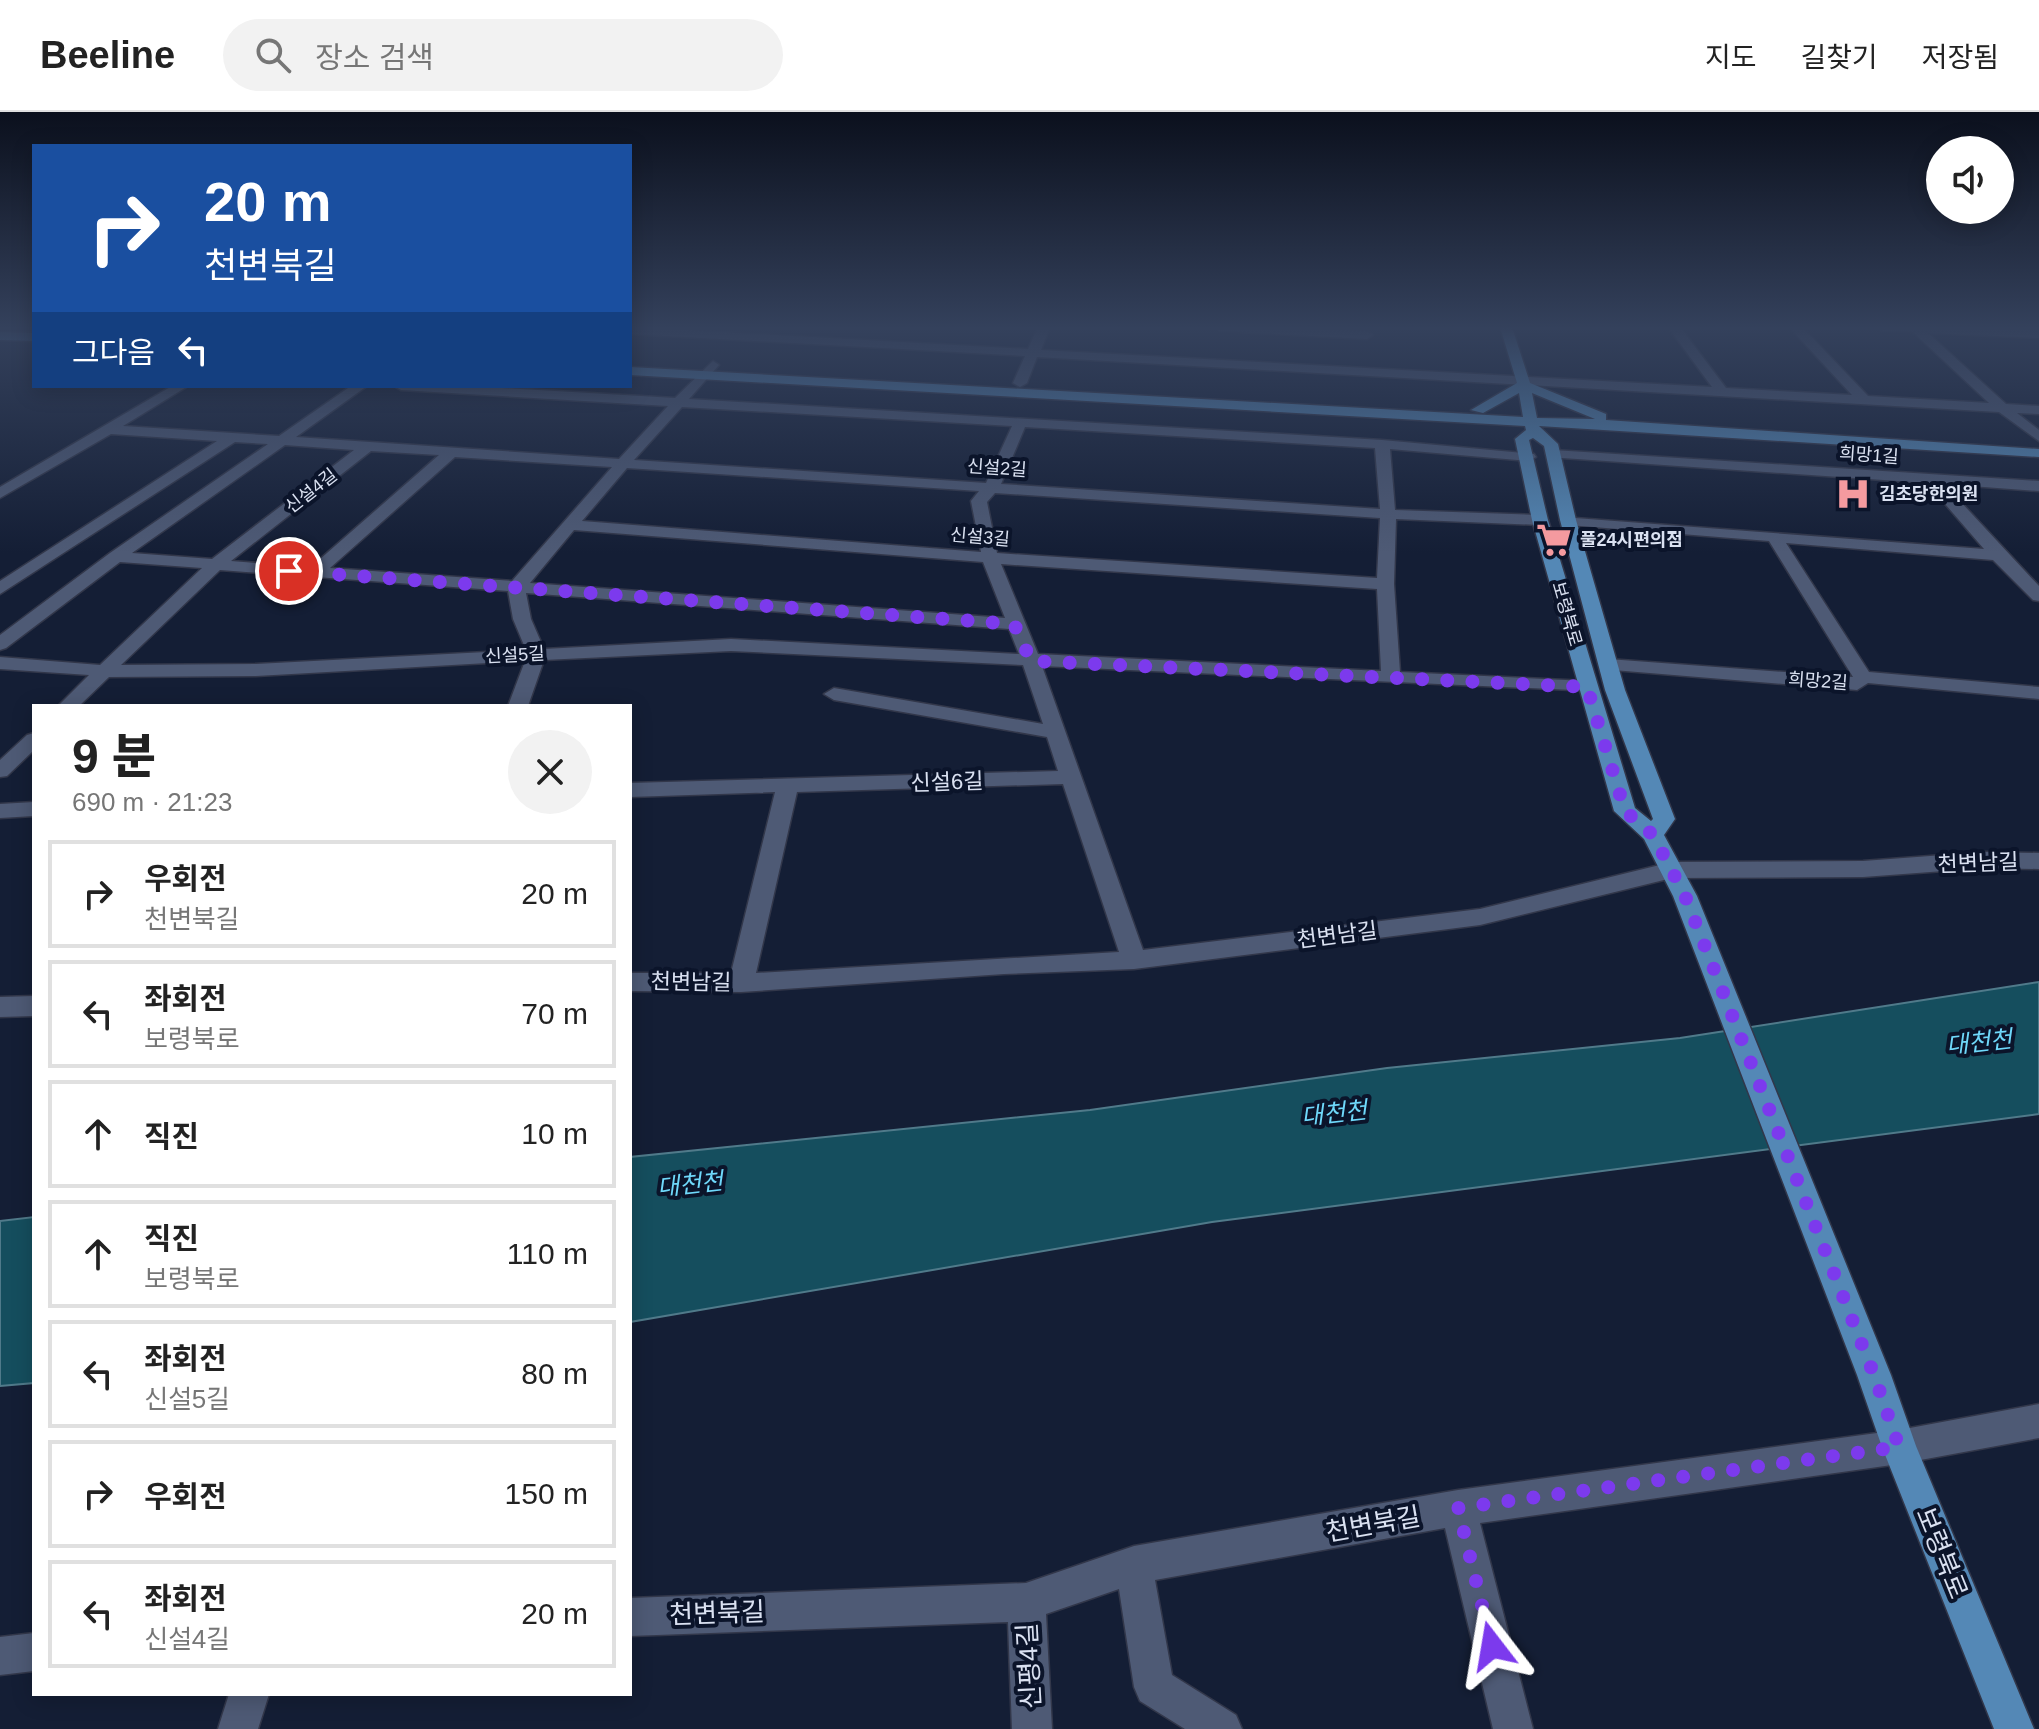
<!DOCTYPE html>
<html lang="ko">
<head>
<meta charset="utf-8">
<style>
  :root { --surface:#fff; --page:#f2f2f2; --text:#222; --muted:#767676; --line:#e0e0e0 }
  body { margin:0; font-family:Arial,"Noto Sans KR",sans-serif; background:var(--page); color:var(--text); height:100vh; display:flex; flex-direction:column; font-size:30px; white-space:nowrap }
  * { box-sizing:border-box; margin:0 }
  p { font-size:26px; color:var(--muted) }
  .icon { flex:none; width:44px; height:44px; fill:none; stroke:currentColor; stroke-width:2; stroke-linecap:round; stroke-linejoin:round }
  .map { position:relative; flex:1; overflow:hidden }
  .drawer { position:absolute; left:32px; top:592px; width:600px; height:992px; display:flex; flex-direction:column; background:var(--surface); border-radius:0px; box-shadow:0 4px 20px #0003 }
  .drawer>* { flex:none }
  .banner { position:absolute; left:32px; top:32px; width:600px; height:244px; border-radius:0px; box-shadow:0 4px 20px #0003; background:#1a4fa0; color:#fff; overflow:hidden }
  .controls { position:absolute; left:1926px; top:24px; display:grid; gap:16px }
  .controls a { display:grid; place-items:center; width:88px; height:88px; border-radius:50%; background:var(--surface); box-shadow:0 4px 20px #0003; font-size:40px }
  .pin { position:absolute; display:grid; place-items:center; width:68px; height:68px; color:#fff; margin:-34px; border:4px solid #fff; border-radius:50%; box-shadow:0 2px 8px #0007 }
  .me { position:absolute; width:88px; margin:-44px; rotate:346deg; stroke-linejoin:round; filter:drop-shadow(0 0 6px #0008) }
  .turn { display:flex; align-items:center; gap:28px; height:168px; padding:0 40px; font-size:36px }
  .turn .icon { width:104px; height:104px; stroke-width:2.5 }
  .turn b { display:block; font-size:56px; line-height:68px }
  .then { display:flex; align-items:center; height:76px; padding:0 40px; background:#0003; gap:16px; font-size:30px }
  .round { display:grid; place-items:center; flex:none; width:84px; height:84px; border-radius:42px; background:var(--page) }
  .overview { display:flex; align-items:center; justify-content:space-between; height:136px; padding:0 40px }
  h1 { font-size:48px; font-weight:800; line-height:60px }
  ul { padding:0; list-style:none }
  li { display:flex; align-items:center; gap:24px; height:108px; margin:0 16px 12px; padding:0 24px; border:4px solid var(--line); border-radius:0px }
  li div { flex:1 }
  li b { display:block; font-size:30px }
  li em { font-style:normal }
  header { display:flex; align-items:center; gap:48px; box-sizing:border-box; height:112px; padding:0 40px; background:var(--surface); border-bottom:2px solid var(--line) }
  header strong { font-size:38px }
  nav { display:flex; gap:44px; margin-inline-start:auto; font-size:28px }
  .search { width:560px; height:72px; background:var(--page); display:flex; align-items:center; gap:20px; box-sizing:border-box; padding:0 28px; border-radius:44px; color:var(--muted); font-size:30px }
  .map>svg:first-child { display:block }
  .water { fill:#154e5e; stroke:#507a8a; stroke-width:2 }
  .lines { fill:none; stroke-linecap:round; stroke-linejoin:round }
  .minor-casing { stroke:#32374a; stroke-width:3 }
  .major-casing { stroke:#32374a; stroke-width:3 }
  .minor { fill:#4e5a75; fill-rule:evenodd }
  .major { fill:#5488b6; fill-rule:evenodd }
  .route { stroke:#7c3aed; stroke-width:14; stroke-dasharray:0 25.2 }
  .labels { text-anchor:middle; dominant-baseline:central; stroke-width:8; stroke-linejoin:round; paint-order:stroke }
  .far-street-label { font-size:18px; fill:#dae1f1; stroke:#0b142a }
  .far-poi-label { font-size:18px; font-weight:bold; fill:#dae1f1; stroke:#0b142a; text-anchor:start }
  .street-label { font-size:22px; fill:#dae1f1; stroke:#0b142a }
  .water-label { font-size:24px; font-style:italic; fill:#6fd9fb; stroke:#0b142a }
  .near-street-label { font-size:26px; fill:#dae1f1; stroke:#0b142a }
</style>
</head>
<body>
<header>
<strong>Beeline</strong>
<div class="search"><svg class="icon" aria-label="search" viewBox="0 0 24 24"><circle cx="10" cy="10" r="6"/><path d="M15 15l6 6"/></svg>장소 검색</div>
<nav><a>지도</a><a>길찾기</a><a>저장됨</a></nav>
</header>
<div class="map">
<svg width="2039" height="1617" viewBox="0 0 2039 1617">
  <rect width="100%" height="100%" fill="#141e35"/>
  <g class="water">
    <path d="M2039 870V1002L1212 1110 630 1210V1045L1090 998 1387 956 1680 926Z"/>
    <path d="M34 1105V1271L0 1274V1109Z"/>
  </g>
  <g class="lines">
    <g class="minor-casing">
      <g id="minor">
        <path d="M630 215 1028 237 1038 215H1050L1041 238 1712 275 1668 215H1680L1726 276 1852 283 1789 215H1802L1868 284 1989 291 1913 220 1883 219 1877 215 2039 218V226L1928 221 2006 292 2039 294V302L2017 301 2039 318V329L1999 300 1037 245 1027 271 1020 275 1013 271 1025 244 630 222Z"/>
        <path d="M1214 215 1367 219 1373 223 1367 227 1220 219Z"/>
        <path d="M713 249 719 253 689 287 1382 328 1534 342 1536 345 1529 349 1390 337 1395 398 1540 403 1548 408 1540 413 1396 407 1394 472 1400 560 1587 569 1594 571 1597 575 1594 579 1042 554 1143 838 1480 797 1672 750 1863 749 1984 740 2039 741V757L1984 756 1863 765 1672 766 1480 813 1134 857 1004 862 741 880 630 879V861H731L775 680 630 685V671L1058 659 1047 625 834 588 824 582 834 576 1043 612 1023 553 731 539 544 548 528 594H508L525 549 256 564 109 565 79 594H58L89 563 0 557V545L100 553 202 456 120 450 6 536 0 538V523L110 441 268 332 235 330 0 482V469L217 329 111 322 0 386V375L172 274H188L123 314 279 324 351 274H367L296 325 619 347 668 294 401 278 394 274H468L675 286ZM682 295 1012 314 986 371 634 348ZM1025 315 1375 336 1380 397 1001 372ZM285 333 354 338 212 447 132 441ZM371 339 439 343 311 455 231 449ZM455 345 612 355 512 469 330 456ZM627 356 979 379 971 389 981 440 582 409ZM995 381 1380 406 1377 466 997 441 987 390ZM574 418 983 450 1005 506 530 471ZM1001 452 1377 477 1381 559 1038 542ZM220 458 508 479 513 507 526 538 256 552 121 553ZM526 481 1009 517 1019 542 731 527 544 537 531 507ZM1063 672 1119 840 756 861 797 680Z"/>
        <path d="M1553 338 2039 369V379L1944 372 2039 474V489L2033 488 1993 448 1786 431 1869 560 2039 575V587L1868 571 1857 578 1601 557 1599 553 1601 549 1608 547 1853 565 1769 429 1568 413 1560 408 1562 405 1984 437 1927 371 1548 345 1546 342Z"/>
        <path d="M34 621V638L7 664 0 665V648L27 623Z"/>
        <path d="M34 690V704L0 706V692Z"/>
        <path d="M34 884V904L0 905V885Z"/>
        <path d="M2039 1292V1326L1899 1352 1480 1411 1533 1617H1493L1445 1416 1155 1468 1172 1563 1236 1603 1242 1617H1185L1140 1589 1134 1575 1119 1477 1046 1502 1052 1617H1012L1008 1510 630 1524V1486L1026 1471 1134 1434 1458 1378 1899 1318Z"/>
        <path d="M34 1521V1559L0 1563V1525Z"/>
        <path d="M229 1582H269L258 1617H218Z"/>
      </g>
    </g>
    <g class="major-casing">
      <g id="major">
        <path d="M1500 215H1512L1530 271 1606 302V308L2039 337V345L1539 314 1558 332 1576 408 1625 578 1675 707 1664 723 1697 784 1891 1263 1916 1334 2034 1617H1994L1882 1335 1857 1263 1673 784 1644 727 1614 699 1532 408 1515 327 1526 318 1525 314 630 263V255L1523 305 1519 281 1483 301 1471 298 1517 271ZM1532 281 1595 307 1537 306ZM1533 326 1544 334 1560 408 1605 578 1653 707 1651 709 1635 696 1548 408 1529 328Z"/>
        <path d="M0 220 34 221V229L0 228Z"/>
      </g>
    </g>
    <use href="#minor" class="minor"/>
    <use href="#major" class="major"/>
  </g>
  <linearGradient id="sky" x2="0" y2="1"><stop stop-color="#0b101d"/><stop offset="0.49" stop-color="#34415c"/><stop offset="1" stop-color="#34415c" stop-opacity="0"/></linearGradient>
  <rect width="2039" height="441" fill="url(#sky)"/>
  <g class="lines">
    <path class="route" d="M289 459 1014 512 1031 549 1587 575 1625 699 1653 723 1685 784 1874 1263 1899 1335 1458 1396 1492 1534"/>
  </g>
  <defs>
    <g id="hospital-bare" transform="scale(2.76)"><path d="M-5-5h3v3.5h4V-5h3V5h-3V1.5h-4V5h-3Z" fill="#f49a9f" stroke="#0b142a" stroke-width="2.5" paint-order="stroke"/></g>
    <g id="supermarket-bare" transform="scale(2.76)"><path d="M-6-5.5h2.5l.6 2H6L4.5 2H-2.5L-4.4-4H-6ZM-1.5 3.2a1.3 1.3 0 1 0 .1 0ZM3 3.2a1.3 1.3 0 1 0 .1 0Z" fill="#f49a9f" stroke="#0b142a" stroke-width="2.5" paint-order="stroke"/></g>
  </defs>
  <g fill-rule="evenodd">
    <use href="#hospital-bare" x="1853" y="382"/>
    <use href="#supermarket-bare" x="1554" y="428"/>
  </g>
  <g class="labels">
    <g class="far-street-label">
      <text transform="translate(1869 343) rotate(4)">희망1길</text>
      <text transform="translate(997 356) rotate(4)">신설2길</text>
      <text transform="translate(311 379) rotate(-38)">신설4길</text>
      <text transform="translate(980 425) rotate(5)">신설3길</text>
      <text transform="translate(1567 502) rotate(74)">보령북로</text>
      <text transform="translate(515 543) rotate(-3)">신설5길</text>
      <text transform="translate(1818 569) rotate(4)">희망2길</text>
    </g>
    <g class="far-poi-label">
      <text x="1879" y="382">김초당한의원</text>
      <text x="1580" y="428">풀24시편의점</text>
    </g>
    <g class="street-label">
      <text transform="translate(947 670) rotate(-2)">신설6길</text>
      <text transform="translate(1978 751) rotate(-2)">천변남길</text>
      <text transform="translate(1337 823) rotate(-7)">천변남길</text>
      <text transform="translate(691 870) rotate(1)">천변남길</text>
    </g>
    <g class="water-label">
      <text transform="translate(1979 930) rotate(-6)">대천천</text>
      <text transform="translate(1334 1001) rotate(-6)">대천천</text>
      <text transform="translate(690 1072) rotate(-6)">대천천</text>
    </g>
    <g class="near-street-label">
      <text transform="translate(1373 1412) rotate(-10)">천변북길</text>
      <text transform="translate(1942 1441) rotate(68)">보령북로</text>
      <text transform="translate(717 1501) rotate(-2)">천변북길</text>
      <text transform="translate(1029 1554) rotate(-93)">신평4길</text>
    </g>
  </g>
</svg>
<div class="controls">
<a><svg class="icon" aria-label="sound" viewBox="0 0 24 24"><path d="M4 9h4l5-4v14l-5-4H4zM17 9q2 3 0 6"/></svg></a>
</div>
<div class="pin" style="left:289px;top:459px;background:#d93025"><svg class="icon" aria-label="arrive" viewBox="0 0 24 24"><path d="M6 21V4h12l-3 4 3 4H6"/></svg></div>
<svg class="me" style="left:1492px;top:1534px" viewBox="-20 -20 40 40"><path d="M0-17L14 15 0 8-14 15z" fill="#7c3aed" stroke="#fff" stroke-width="4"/></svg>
<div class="banner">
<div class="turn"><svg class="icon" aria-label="right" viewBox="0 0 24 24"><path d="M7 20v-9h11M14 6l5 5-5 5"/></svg><div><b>20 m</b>천변북길</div></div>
<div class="then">그다음<svg class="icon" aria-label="left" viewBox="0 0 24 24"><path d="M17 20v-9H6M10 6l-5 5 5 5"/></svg></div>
</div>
<section class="drawer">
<div class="overview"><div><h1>9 분</h1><p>690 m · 21:23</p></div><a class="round"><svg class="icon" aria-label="close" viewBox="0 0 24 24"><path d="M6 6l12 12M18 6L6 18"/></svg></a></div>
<ul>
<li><svg class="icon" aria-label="right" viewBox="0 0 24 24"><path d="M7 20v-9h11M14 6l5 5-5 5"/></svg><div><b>우회전</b><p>천변북길</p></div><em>20 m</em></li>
<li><svg class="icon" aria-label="left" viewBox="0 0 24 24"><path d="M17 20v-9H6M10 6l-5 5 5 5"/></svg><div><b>좌회전</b><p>보령북로</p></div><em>70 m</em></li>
<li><svg class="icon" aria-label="ahead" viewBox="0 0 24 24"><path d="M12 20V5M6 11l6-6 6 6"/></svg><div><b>직진</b></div><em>10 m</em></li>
<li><svg class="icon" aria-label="ahead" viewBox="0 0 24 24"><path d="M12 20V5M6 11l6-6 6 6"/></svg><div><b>직진</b><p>보령북로</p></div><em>110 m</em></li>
<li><svg class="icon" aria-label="left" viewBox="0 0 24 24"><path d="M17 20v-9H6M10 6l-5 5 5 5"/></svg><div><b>좌회전</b><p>신설5길</p></div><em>80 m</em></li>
<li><svg class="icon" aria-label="right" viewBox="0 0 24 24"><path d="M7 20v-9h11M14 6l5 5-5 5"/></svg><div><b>우회전</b></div><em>150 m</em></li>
<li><svg class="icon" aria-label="left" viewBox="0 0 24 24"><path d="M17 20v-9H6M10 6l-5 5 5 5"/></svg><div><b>좌회전</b><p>신설4길</p></div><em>20 m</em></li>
</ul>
</section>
</div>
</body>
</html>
